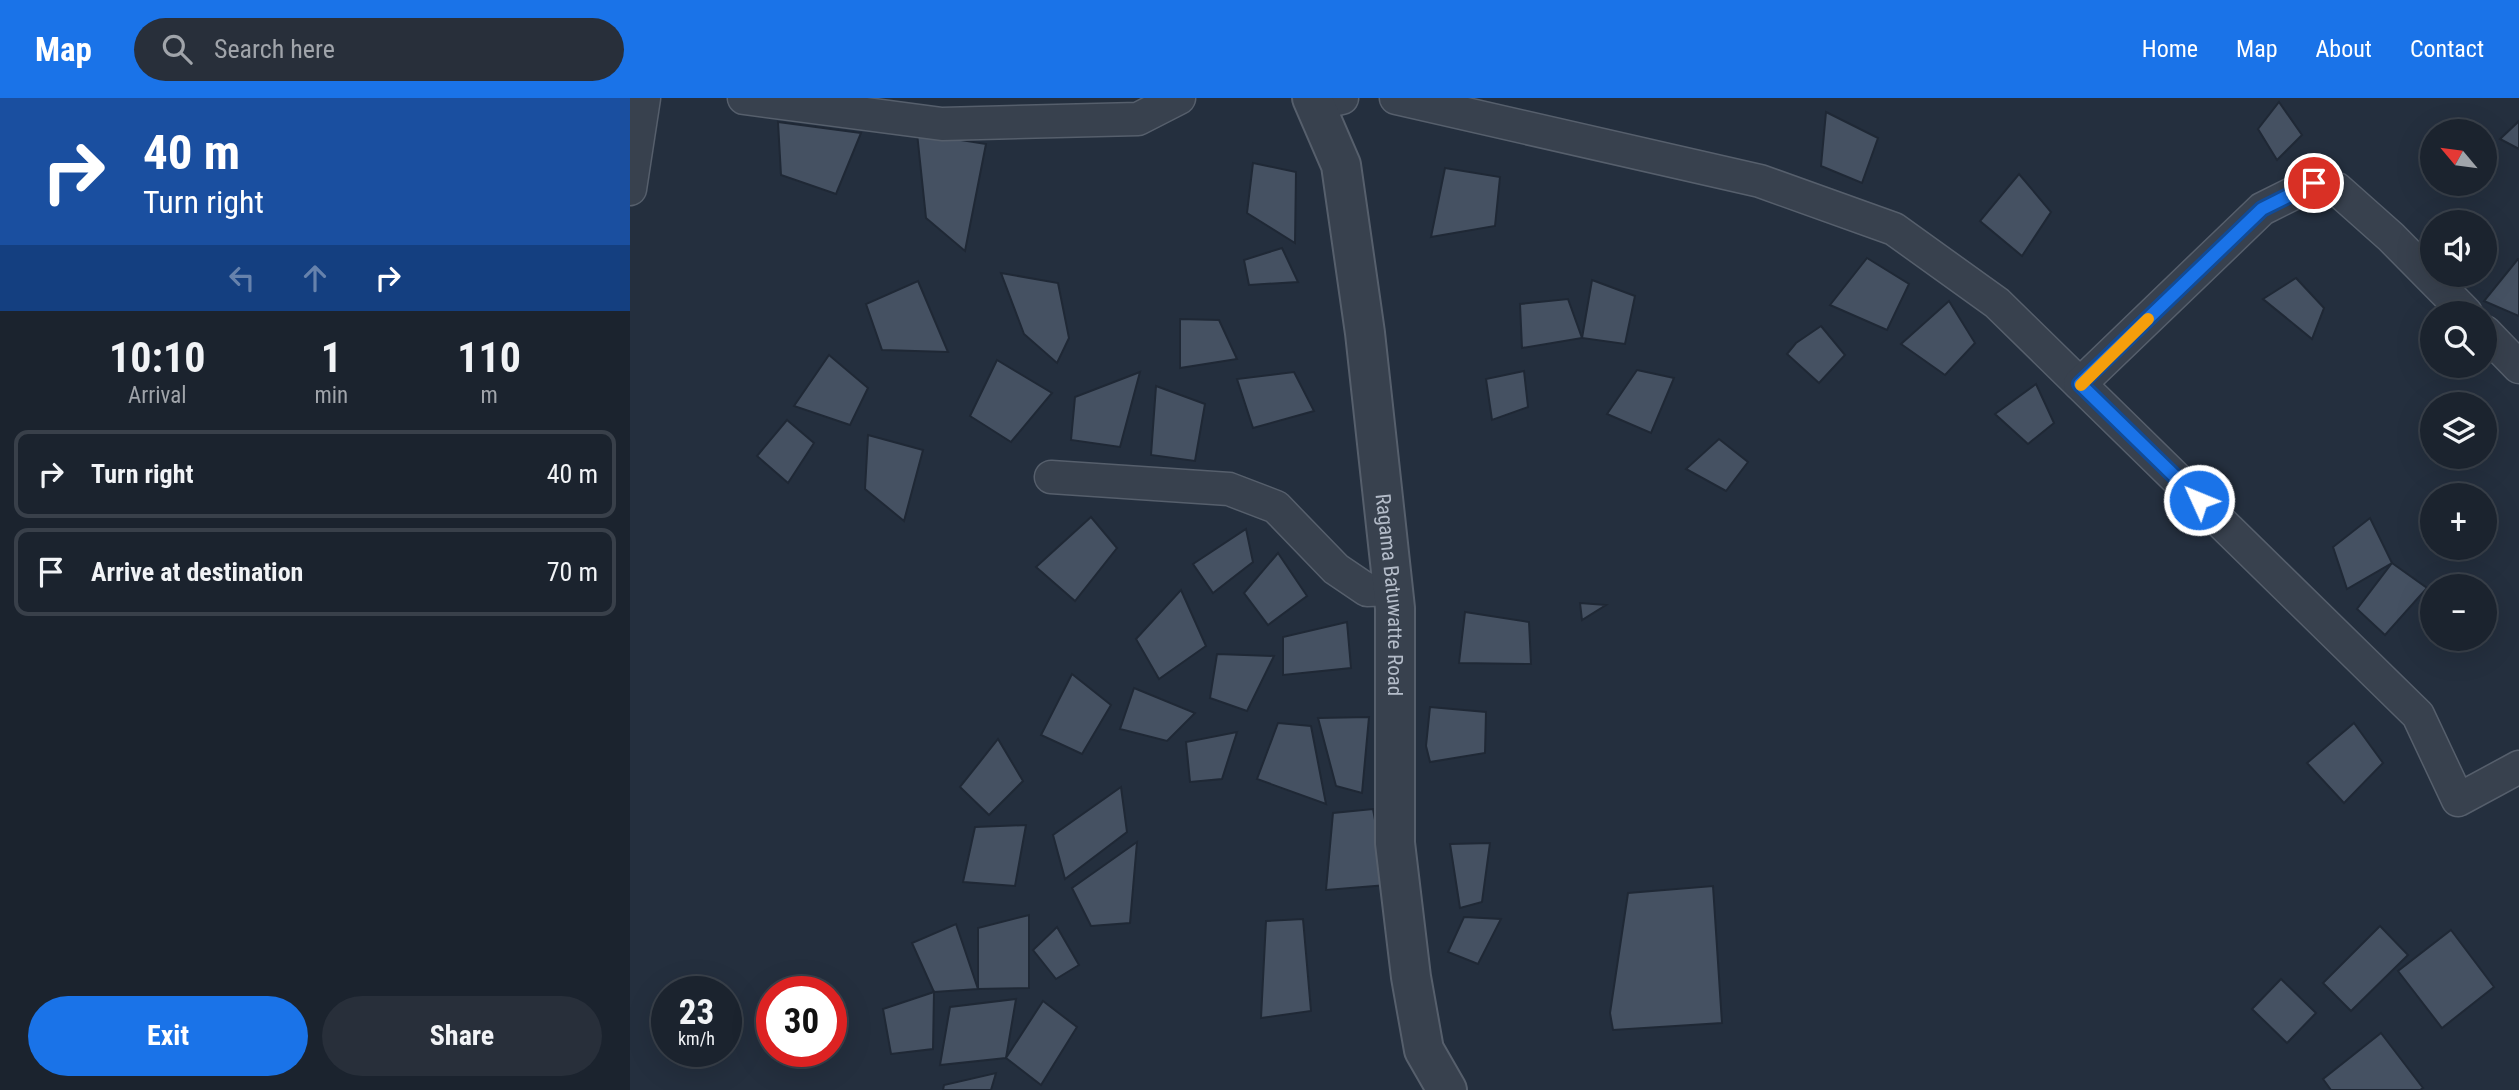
<!DOCTYPE html>
<html lang="en">
<head>
<meta charset="utf-8">
<style>
  :root { --surface:#1b232e; --page:#282f3a; --text:#f1f3f6; --muted:#a0a4aa; --line:#39404a; --accent:#1a73e8 }
  body { margin:0; font-family:"Roboto Condensed",sans-serif; background:var(--page); color:var(--text); height:100vh; display:flex; flex-direction:column; font-size:26px; white-space:nowrap }
  * { box-sizing:border-box; margin:0 }
  p { font-size:23px; color:var(--muted) }
  .icon { flex:none; width:38px; height:38px; fill:none; stroke:currentColor; stroke-width:2; stroke-linecap:round; stroke-linejoin:round }
  .map { position:relative; flex:1; overflow:hidden }
  .sheet { display:flex; flex-direction:column; background:var(--surface); width:630px }
  .sheet>* { flex:none }
  .hud { background:#1a4fa0; color:#fff; overflow:hidden }
  .needle { width:46px; rotate:299deg }
  .tools { position:absolute; left:1790px; top:21px; display:grid; gap:14px }
  .tools a { display:grid; place-items:center; width:77px; height:77px; border-radius:50%; background:var(--surface); box-shadow:0 7px 28px #0002,0 0 0 2px var(--line); font-size:35px }
  .speed { position:absolute; left:21px; top:878px; display:flex; gap:14px; font-size:35px; font-weight:700; text-align:center }
  .speed>* { display:grid; place-content:center; width:91px; height:91px; border-radius:50%; background:var(--surface); box-shadow:0 7px 28px #0002,0 0 0 2px var(--line); line-height:1 }
  .speed small { font-size:18px; font-weight:400 }
  .speed .limit { border:10px solid #d22; background:#fff; color:#111 }
  .pin { position:absolute; display:grid; place-items:center; width:60px; height:60px; color:#fff; margin:-30px; border:4px solid #fff; border-radius:50%; box-shadow:0 2px 7px #0007 }
  .me { position:absolute; width:77px; margin:-38px; rotate:314deg; stroke-linejoin:round; filter:drop-shadow(0 0 5px #0008) }
  .turn { display:flex; align-items:center; gap:24px; height:147px; padding:0 28px; font-size:32px }
  .turn .icon { width:91px; height:91px; stroke-width:2.5 }
  .turn b { display:block; font-size:49px; line-height:60px }
  .lanes { display:flex; align-items:center; height:66px; padding:0 28px; background:#0003; justify-content:center; gap:35px; direction:ltr }
  .lanes .off { opacity:.35 }
  .eta { display:flex; justify-content:space-evenly; align-items:center; height:119px; text-align:center }
  .eta b { font-size:42px; font-weight:700; line-height:49px }
  .cta { display:flex; gap:14px; margin-top:auto; padding:14px 28px }
  .cta a { flex:1; height:80px; border-radius:42px; background:var(--accent); color:#fff; font-size:28px; font-weight:700; line-height:80px; text-align:center }
  .cta a+a { background:var(--page); color:var(--text) }
  ul { padding:0; list-style:none }
  li { display:flex; align-items:center; gap:21px; height:88px; margin:0 14px 10px; padding:0 14px; border:4px solid var(--line); border-radius:14px }
  li div { flex:1 }
  li b { display:block; font-size:26px }
  li em { font-style:normal }
  header { display:flex; align-items:center; gap:42px; box-sizing:border-box; height:98px; padding:0 35px; background:var(--accent); color:#fff }
  header strong { font-size:33px }
  nav { display:flex; gap:38px; margin-inline-start:auto; font-size:24px }
  .search { width:490px; height:63px; background:var(--page); display:flex; align-items:center; gap:18px; box-sizing:border-box; padding:0 24px; border-radius:38px; color:var(--muted); font-size:26px }
  main { display:flex; flex:1; min-height:0 }
  .map>svg:first-child { display:block }
  .building { fill:#455162; stroke:#1f2835; stroke-width:2 }
  .lines { fill:none; stroke-linecap:round; stroke-linejoin:round }
  .minor-casing { stroke:#565f6c; stroke-width:35 }
  .tertiary-casing { stroke:#565f6c; stroke-width:42 }
  .minor { stroke:#38414e; stroke-width:32 }
  .tertiary { stroke:#38414e; stroke-width:38 }
  .route-casing { stroke:#114b97; stroke-width:18 }
  .route { stroke:#1a73e8; stroke-width:12 }
  .slow { stroke:#f59e0b; stroke-width:12 }
  .labels { text-anchor:middle; dominant-baseline:central; stroke-width:6; stroke-linejoin:round; paint-order:stroke }
  .street-label { font-size:21px; fill:#b4bcc9; stroke:#1d2633 }
</style>
</head>
<body>
<header>
<strong>Map</strong>
<div class="search"><svg class="icon" aria-label="search" viewBox="0 0 24 24"><circle cx="10" cy="10" r="6"/><path d="M15 15l6 6"/></svg>Search here</div>
<nav><a>Home</a><a>Map</a><a>About</a><a>Contact</a></nav>
</header>
<main>
<section class="sheet">
<div class="hud">
<div class="turn"><svg class="icon" aria-label="right" viewBox="0 0 24 24"><path d="M7 20v-9h11M14 6l5 5-5 5"/></svg><div><b>40 m</b>Turn right</div></div>
<div class="lanes"><svg class="icon off" aria-label="left" viewBox="0 0 24 24"><path d="M17 20v-9H6M10 6l-5 5 5 5"/></svg><svg class="icon off" aria-label="ahead" viewBox="0 0 24 24"><path d="M12 20V5M6 11l6-6 6 6"/></svg><svg class="icon" aria-label="right" viewBox="0 0 24 24"><path d="M7 20v-9h11M14 6l5 5-5 5"/></svg></div>
</div>
<div class="eta">
<div><b>10:10</b><p>Arrival</p></div>
<div><b>1</b><p>min</p></div>
<div><b>110</b><p>m</p></div>
</div>
<ul>
<li><svg class="icon" aria-label="right" viewBox="0 0 24 24"><path d="M7 20v-9h11M14 6l5 5-5 5"/></svg><div><b>Turn right</b></div><em>40 m</em></li>
<li><svg class="icon" aria-label="arrive" viewBox="0 0 24 24"><path d="M6 21V4h12l-3 4 3 4H6"/></svg><div><b>Arrive at destination</b></div><em>70 m</em></li>
</ul>
<div class="cta"><a>Exit</a><a>Share</a></div>
</section>
<div class="map">
<svg width="1889" height="992" viewBox="0 0 1889 992">
  <rect width="100%" height="100%" fill="#242f3e"/>
  <g class="building">
    <path d="M1649 4 1672 37 1647 62 1628 31Z"/>
    <path d="M1196 14 1248 40 1232 85 1191 68Z"/>
    <path d="M1889 23V51L1870 41Z"/>
    <path d="M148 24 231 35 206 96 151 77Z"/>
    <path d="M287 35 356 46 335 153 296 120Z"/>
    <path d="M623 65 666 74 665 145 617 115Z"/>
    <path d="M815 70 870 79 865 128 801 139Z"/>
    <path d="M1389 76 1421 114 1392 158 1350 123Z"/>
    <path d="M652 150 668 184 619 187 614 162Z"/>
    <path d="M1237 160 1279 186 1257 232 1200 207Z"/>
    <path d="M1888 161H1889V218L1854 203Z"/>
    <path d="M371 175 428 185 439 240 427 265 394 236Z"/>
    <path d="M1666 180 1694 210 1682 241 1633 201Z"/>
    <path d="M962 182 1005 198 995 246 952 240Z"/>
    <path d="M288 183 318 254 252 252 236 206Z"/>
    <path d="M938 201 952 240 892 250 890 206Z"/>
    <path d="M1319 203 1345 245 1315 277 1271 246Z"/>
    <path d="M550 221 589 222 607 261 550 270Z"/>
    <path d="M1191 228 1215 257 1189 285 1157 256 1166 245Z"/>
    <path d="M199 257 238 290 220 327 164 308Z"/>
    <path d="M367 262 422 295 381 344 340 318Z"/>
    <path d="M1007 272 1044 280 1021 335 977 316Z"/>
    <path d="M894 273 898 309 862 322 856 281Z"/>
    <path d="M510 274 490 349 441 342 445 299Z"/>
    <path d="M664 274 684 313 623 330 607 281Z"/>
    <path d="M1406 286 1424 325 1398 346 1365 316Z"/>
    <path d="M526 288 575 306 565 363 521 357Z"/>
    <path d="M157 322 184 345 158 385 127 358Z"/>
    <path d="M238 337 293 352 274 423 235 391Z"/>
    <path d="M1089 341 1118 364 1096 393 1056 371Z"/>
    <path d="M461 419 487 450 445 503 406 469Z"/>
    <path d="M1740 420 1762 465 1717 491 1703 449Z"/>
    <path d="M616 431 623 464 583 495 563 466Z"/>
    <path d="M648 455 677 498 638 527 614 495Z"/>
    <path d="M1762 465 1797 490 1755 537 1727 511Z"/>
    <path d="M551 492 576 548 529 581 506 541Z"/>
    <path d="M950 505 976 507 952 522Z"/>
    <path d="M835 514 899 524 901 566 829 565Z"/>
    <path d="M717 524 721 570 653 577V539Z"/>
    <path d="M587 556 644 558 617 613 580 600Z"/>
    <path d="M442 576 481 607 452 656 411 637Z"/>
    <path d="M504 590 565 615 537 643 490 631Z"/>
    <path d="M800 609 856 614 855 655 800 664 796 648Z"/>
    <path d="M739 619 732 695 706 688 688 620Z"/>
    <path d="M648 625 681 628 696 706 627 681Z"/>
    <path d="M1724 625 1753 665 1714 705 1677 665Z"/>
    <path d="M607 634 592 681 560 684 556 644Z"/>
    <path d="M368 641 393 683 359 717 330 689Z"/>
    <path d="M491 689 497 734 435 781 423 737Z"/>
    <path d="M743 711 757 787 696 792 703 715Z"/>
    <path d="M396 727 385 788 333 784 345 729Z"/>
    <path d="M507 744 500 825 461 828 442 790Z"/>
    <path d="M860 745 852 804 830 810 820 746Z"/>
    <path d="M1083 788 1092 925 983 932 980 915 998 795Z"/>
    <path d="M399 817V890L348 891V830Z"/>
    <path d="M834 819 871 821 848 866 818 854Z"/>
    <path d="M673 821 681 913 631 920 636 823Z"/>
    <path d="M326 826 348 891 304 894 282 845Z"/>
    <path d="M1750 828 1778 857 1721 913 1693 885Z"/>
    <path d="M427 829 449 867 426 881 403 852Z"/>
    <path d="M1821 832 1864 889 1812 930 1768 873Z"/>
    <path d="M1651 881 1686 915 1657 945 1622 911Z"/>
    <path d="M304 894 303 951 261 956 253 911Z"/>
    <path d="M386 901 376 960 310 967 320 909Z"/>
    <path d="M413 903 447 929 411 987 376 960Z"/>
    <path d="M1751 935 1793 990 1790 992H1701L1693 981Z"/>
    <path d="M366 975 361 992H313L314 987Z"/>
  </g>
  <g class="lines">
    <g class="minor-casing">
      <g id="minor">
        <path d="M114 0 312 26 508 21 549 0"/>
        <path d="M766 0 1130 83 1264 131 1367 205 1788 617 1828 702 1889 669"/>
        <path d="M685 6 712 0"/>
        <path d="M0 91 14 0"/>
        <path d="M1855 234 1889 269"/>
        <path d="M1450 286 1632 111 1684 85 1707 91 1761 139 1836 215"/>
        <path d="M421 379 599 391 646 409 706 471 737 492 763 491"/>
      </g>
    </g>
    <g class="tertiary-casing">
      <g id="tertiary">
        <path id="s1" d="M682 0 711 67 735 235 765 510V745L781 879 794 952 817 992"/>
      </g>
    </g>
    <use href="#minor" class="minor"/>
    <use href="#tertiary" class="tertiary"/>
  </g>
  <g class="lines">
    <g class="route-casing">
      <path id="route" d="M1569 402 1450 286 1632 111 1684 85"/>
    </g>
    <use href="#route" class="route"/>
    <path class="slow" d="M1451 287 1518 221"/>
  </g>
  <g class="labels">
    <g class="street-label">
      <text stroke="none"><textPath href="#s1" startOffset="506">Ragama Batuwatte Road</textPath></text>
    </g>
  </g>
</svg>
<div class="tools">
<a><svg class="needle" viewBox="-14 -14 28 28"><path d="M0-13l5 13h-10z" fill="#e53935"/><path d="M0 13l5-13h-10z" fill="#a0a4aa"/></svg></a>
<a><svg class="icon" aria-label="sound" viewBox="0 0 24 24"><path d="M4 9h4l5-4v14l-5-4H4zM17 9q2 3 0 6"/></svg></a>
<a><svg class="icon" aria-label="search" viewBox="0 0 24 24"><circle cx="10" cy="10" r="6"/><path d="M15 15l6 6"/></svg></a>
<a><svg class="icon" aria-label="layers" viewBox="0 0 24 24"><path d="M12 4l9 5-9 5-9-5zM3 14l9 5 9-5"/></svg></a>
<a>+</a>
<a>−</a>
</div>
<div class="speed"><div>23<small>km/h</small></div><div class="limit">30</div></div>
<div class="pin" style="left:1684px;top:85px;background:#d93025"><svg class="icon" aria-label="arrive" viewBox="0 0 24 24"><path d="M6 21V4h12l-3 4 3 4H6"/></svg></div>
<svg class="me" style="left:1569px;top:402px" viewBox="-20 -20 40 40"><circle r="17" fill="#1a73e8" stroke="#fff" stroke-width="3"/><path d="M0-11L8 9 0 5-8 9z" fill="#fff"/></svg>
</div>
</main>
</body>
</html>
